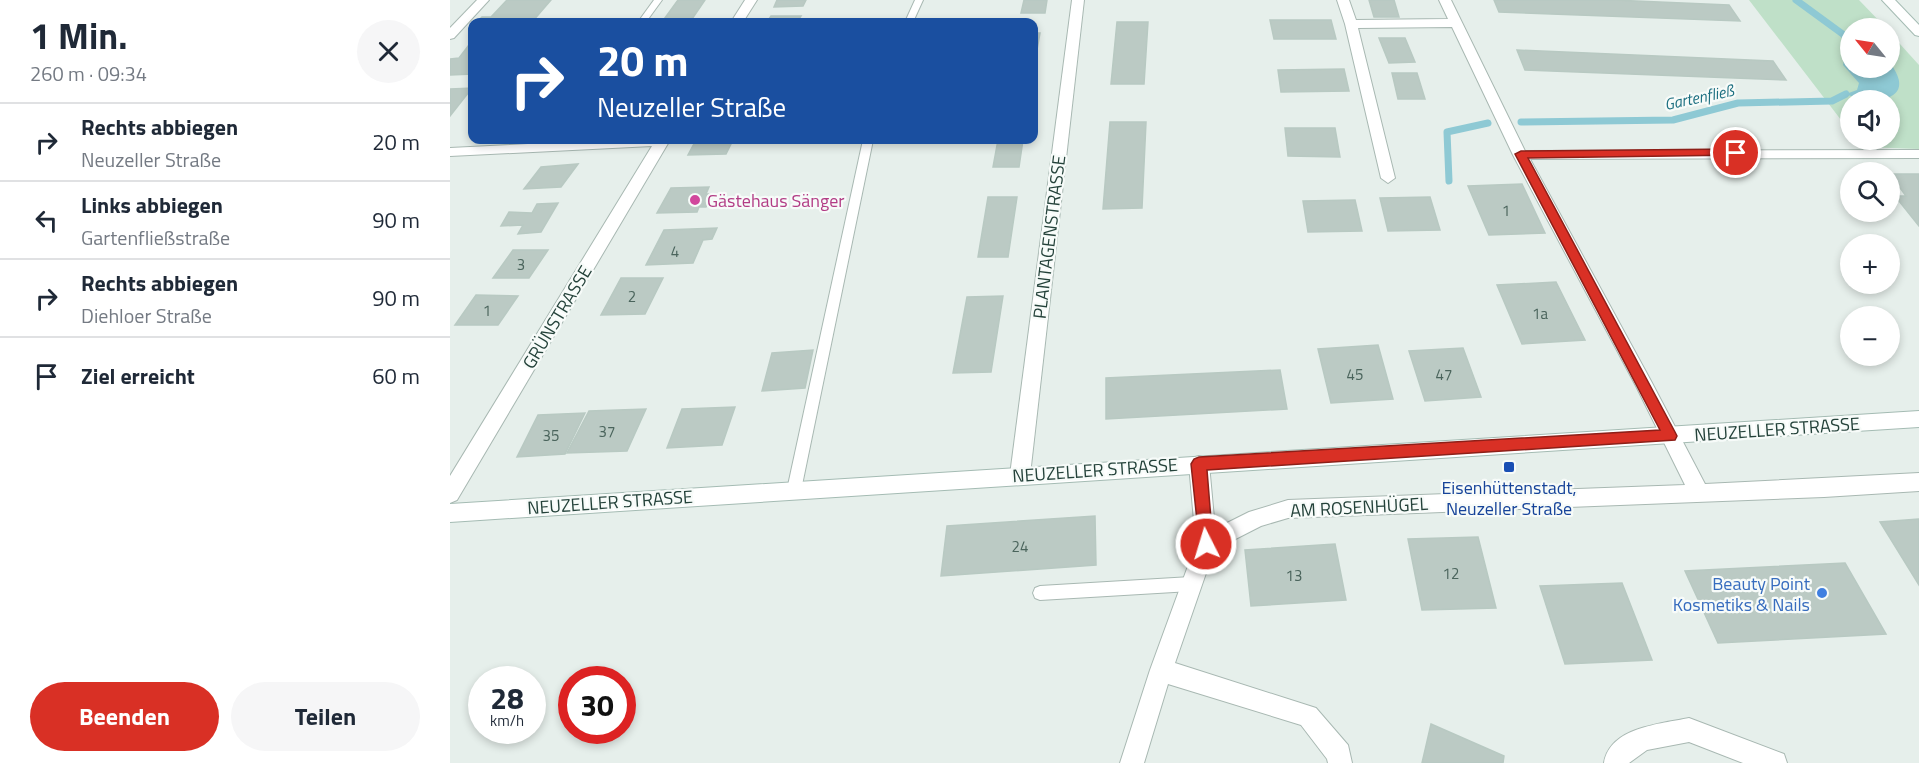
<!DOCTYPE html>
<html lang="de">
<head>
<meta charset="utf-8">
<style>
  :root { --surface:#fff; --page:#f6f6f7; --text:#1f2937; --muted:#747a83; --line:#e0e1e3; --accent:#d93025 }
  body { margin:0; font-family:"Titillium Web",sans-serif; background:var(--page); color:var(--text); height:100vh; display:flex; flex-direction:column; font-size:22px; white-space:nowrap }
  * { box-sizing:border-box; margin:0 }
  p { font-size:20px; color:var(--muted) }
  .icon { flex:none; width:33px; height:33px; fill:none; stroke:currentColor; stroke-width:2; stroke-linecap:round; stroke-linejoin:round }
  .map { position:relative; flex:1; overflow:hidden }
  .drawer { display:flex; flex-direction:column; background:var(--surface); width:450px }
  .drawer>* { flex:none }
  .hud { position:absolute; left:18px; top:18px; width:570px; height:126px; border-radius:12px; box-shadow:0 3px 9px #0003; background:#1a4fa0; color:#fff; overflow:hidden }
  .needle { width:39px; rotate:300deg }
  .buttons { position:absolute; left:1390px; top:18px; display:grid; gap:12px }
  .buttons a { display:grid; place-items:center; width:60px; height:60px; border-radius:50%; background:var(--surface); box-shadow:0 3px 9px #0003; font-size:30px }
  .speed { position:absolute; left:18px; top:666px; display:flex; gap:12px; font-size:30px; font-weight:700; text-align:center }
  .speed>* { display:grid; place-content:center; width:78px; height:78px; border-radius:50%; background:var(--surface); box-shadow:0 3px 9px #0003; line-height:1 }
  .speed small { font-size:15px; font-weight:400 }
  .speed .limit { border:9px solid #d22; background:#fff; color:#111 }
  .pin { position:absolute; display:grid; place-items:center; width:51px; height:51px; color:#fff; margin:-26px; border:3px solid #fff; border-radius:50%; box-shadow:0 2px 6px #0007 }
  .me { position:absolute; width:66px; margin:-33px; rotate:355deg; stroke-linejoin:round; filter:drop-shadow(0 0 4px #0008) }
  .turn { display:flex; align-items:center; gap:21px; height:126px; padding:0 30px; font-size:27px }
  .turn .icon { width:78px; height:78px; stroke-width:2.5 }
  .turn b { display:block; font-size:42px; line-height:51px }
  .round { display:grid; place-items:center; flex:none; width:63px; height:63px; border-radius:32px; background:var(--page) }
  .summary { display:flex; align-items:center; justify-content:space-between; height:102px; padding:0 30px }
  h1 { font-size:36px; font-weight:700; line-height:45px }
  .button { display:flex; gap:12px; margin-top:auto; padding:12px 30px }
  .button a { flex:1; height:69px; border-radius:36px; background:var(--accent); color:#fff; font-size:24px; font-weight:700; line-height:69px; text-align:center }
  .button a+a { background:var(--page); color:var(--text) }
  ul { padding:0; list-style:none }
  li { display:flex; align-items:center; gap:18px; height:78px; padding:0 30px; border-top:2px solid var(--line) }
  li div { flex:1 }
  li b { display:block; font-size:22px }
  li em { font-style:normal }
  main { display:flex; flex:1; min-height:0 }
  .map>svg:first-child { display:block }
  .green { fill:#bfe0c8 }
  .water { fill:#8ec9d4 }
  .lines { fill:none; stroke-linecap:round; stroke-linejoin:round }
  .stream { stroke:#8ec9d4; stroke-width:7 }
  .building { fill:#bbcac4; stroke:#b8c9c2; stroke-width:1.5 }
  .lane-casing { stroke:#a8b8b2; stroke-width:2 }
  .street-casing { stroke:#a8b8b2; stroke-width:2 }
  .secondary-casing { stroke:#a4bbb3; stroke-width:2 }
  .lane { fill:#fff; fill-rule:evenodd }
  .street { fill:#fff; fill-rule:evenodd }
  .secondary { fill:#fff; fill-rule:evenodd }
  .route { fill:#d93025; stroke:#8d1f18; stroke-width:1.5 }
  .hotel-dot { fill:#d1479c; stroke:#f7fbf9; stroke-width:2 }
  .transit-dot { fill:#1a4fb4; stroke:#f7fbf9; stroke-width:2 }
  .shop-dot { fill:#3f7fe0; stroke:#f7fbf9; stroke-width:2 }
  .labels { text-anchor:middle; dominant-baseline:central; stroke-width:4.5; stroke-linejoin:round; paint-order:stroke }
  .number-label { font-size:15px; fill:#4a645c }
  .far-water-label { font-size:16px; font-style:italic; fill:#1c6f80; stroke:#f7fbf9 }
  .hotel-label { font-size:18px; fill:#b23c85; stroke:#f7fbf9; text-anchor:start }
  .street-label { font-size:18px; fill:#24423a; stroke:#f7fbf9 }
  .transit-label { font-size:18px; fill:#164399; stroke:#f7fbf9 }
  .shop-label { font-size:18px; fill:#366cbe; stroke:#f7fbf9; text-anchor:end }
</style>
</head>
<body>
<main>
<section class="drawer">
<div class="summary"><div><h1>1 Min.</h1><p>260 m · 09:34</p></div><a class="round"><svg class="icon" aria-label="close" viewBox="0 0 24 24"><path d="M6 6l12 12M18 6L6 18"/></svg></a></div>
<ul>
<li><svg class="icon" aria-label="right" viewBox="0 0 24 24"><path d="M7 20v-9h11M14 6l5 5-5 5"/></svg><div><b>Rechts abbiegen</b><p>Neuzeller Straße</p></div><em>20 m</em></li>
<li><svg class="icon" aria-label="left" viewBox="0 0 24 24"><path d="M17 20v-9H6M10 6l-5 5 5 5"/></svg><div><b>Links abbiegen</b><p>Gartenfließstraße</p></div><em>90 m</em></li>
<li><svg class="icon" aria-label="right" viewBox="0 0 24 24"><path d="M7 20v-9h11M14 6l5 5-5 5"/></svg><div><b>Rechts abbiegen</b><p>Diehloer Straße</p></div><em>90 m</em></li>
<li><svg class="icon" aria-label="arrive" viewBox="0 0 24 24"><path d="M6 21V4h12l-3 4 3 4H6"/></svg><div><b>Ziel erreicht</b></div><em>60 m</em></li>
</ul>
<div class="button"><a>Beenden</a><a>Teilen</a></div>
</section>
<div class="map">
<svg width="1469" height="763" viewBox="0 0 1469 763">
  <rect width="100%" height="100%" fill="#e6efeb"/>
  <path class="green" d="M1299 0H1409L1436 28H1401V68H1440V33L1469 65V149L1412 147 1406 140H1440V100H1401V133Z"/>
  <path class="water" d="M1401 55V68H1440V63C1469 101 1423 106 1396 94L1407 90 1409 83 1393 65 1395 56Z"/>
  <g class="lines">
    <g class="stream">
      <path d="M1346 0 1394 35 1401 46"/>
      <path d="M1071 122 1223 120 1288 103 1382 101 1396 94"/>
      <path d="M999 181 997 132 1038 123"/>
    </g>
  </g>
  <g class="building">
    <path d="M57 0H101L82 22H27L32 17H41Z"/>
    <path d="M228 0H255L240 22H212Z"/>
    <path d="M327 0H356L353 6 324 7Z"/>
    <path d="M574 0H597L595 13H571Z"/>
    <path d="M919 0H944L949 17H924Z"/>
    <path d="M1044 0H1163L1279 5 1290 21 1049 12Z"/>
    <path d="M321 16H351L347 22H317Z"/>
    <path d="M820 20H881L886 39H824Z"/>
    <path d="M667 22H698L694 84H661Z"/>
    <path d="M584 33H590L584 66Z"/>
    <path d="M929 38H955L965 62 939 63Z"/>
    <path d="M22 41V74L0 75V59L9 58Z"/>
    <path d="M1067 50 1323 61 1336 80 1075 70Z"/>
    <path d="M894 69 899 91 831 92 828 70Z"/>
    <path d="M942 73H967L975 99H948Z"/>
    <path d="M22 88 0 116V89Z"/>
    <path d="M660 122H696L692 208 653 209Z"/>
    <path d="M835 128H885L890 157 838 156Z"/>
    <path d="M246 140H283L276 154 238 155Z"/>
    <path d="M548 140H573L569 167H543Z"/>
    <path d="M128 164 111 187 74 189 91 167Z"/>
    <path d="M1440 174H1469V226L1445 196H1456Z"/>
    <path d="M1072 184 1095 233 1039 235 1018 186Z"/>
    <path d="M259 187 256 194H263L256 207H249L247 212 207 213 221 188Z"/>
    <path d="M538 197H567L558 257H528Z"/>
    <path d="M980 197 990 230 938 231 930 198Z"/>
    <path d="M905 200 912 231 858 232 853 201Z"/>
    <path d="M108 203 91 232 68 234 73 225 51 226 59 212 82 213 87 204Z"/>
    <path d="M267 228 262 239 253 240 243 263 196 265 214 230Z"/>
    <path d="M63 250H98L79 278H43Z"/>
    <path d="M171 278H213L195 314 151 315Z"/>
    <path d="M1106 282 1135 340 1072 344 1047 285Z"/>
    <path d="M26 295 68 296 48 325H5Z"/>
    <path d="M553 296 541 372 503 373 517 297Z"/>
    <path d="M928 345 943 399 881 403 868 349Z"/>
    <path d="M1013 348 1031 397 975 401 959 351Z"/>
    <path d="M363 350 355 388 312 391 322 353Z"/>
    <path d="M830 370 837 409 656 419V378Z"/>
    <path d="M285 407 272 445 217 448 232 409Z"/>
    <path d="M196 409 177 451 117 453 139 411Z"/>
    <path d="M135 413 115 454 67 457 88 415Z"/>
    <path d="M645 516 646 565 491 576 497 526Z"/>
    <path d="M1469 519V585L1430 522Z"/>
    <path d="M1028 537 1046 608 972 610 958 539Z"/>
    <path d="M885 544 896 600 801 606 795 550Z"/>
    <path d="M1395 563 1436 634 1268 643 1235 571Z"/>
    <path d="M1172 583 1202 660 1115 664 1090 586Z"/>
    <path d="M981 724 1054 756 1053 763H972Z"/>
  </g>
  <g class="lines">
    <g class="lane-casing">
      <g id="lane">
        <path d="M204 0H212L196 22H188Z"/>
        <path d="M465 0H473L463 22H455Z"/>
        <path d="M413 140H423L351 490 349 494 344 496 339 494 337 490Z"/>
        <path d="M741 577 746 579 748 584 746 589 741 591 590 600 585 598 583 593 585 588 590 586Z"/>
      </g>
    </g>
    <g class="street-casing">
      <g id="street">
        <path d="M27 0H39L4 38 0 39V28Z"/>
        <path d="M295 0H307L293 22H281Z"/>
        <path d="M622 0H634L580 475 577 481 570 483 563 481 560 475Z"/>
        <path d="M887 0H899L906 20 998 19 989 0H1001L1075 151 1469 150V158L1080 159 1201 381 1255 484 1469 473V491L1374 497 838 518 811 526 764 550 725 663 866 708 898 745 902 763H878L877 759 851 725 718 684 694 763H670L700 670 746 544 739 464 742 458 749 456 756 458 759 464 765 529 799 512 838 500 1235 485 1187 388 1063 155 1002 27 908 28 945 178 938 183 931 178 895 24Z"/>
        <path d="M157 140H220L7 500 0 503V476L202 146 0 156V148Z"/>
        <path d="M1239 718 1334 754 1337 763H1293L1239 742 1197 750 1179 763H1154C1160 727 1210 724 1239 718Z"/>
      </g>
    </g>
    <g class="secondary-casing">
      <g id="secondary">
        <path d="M1432 0H1445L1469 25V36L1465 35Z"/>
        <path d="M1469 411V427L0 522V504Z"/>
      </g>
    </g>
    <use href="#lane" class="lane"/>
    <use href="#street" class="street"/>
    <use href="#secondary" class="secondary"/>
  </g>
  <path class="route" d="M1286 149 1290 150V155L1078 158 1225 432 1227 436 1225 440 757 470 763 544 761 549 756 551 750 549 741 464 744 459 749 457 1210 430 1065 154 1071 151Z"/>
  <circle class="hotel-dot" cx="245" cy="200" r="6"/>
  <rect class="transit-dot" x="1053" y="461" width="12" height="12" rx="3"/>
  <circle class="shop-dot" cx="1372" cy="593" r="6"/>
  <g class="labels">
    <g class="number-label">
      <text x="1056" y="210">1</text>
      <text x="225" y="251">4</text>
      <text x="71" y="264">3</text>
      <text x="182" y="296">2</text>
      <text x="37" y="310">1</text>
      <text x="1090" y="313">1a</text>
      <text x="905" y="374">45</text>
      <text x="994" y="374">47</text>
      <text x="157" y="431">37</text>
      <text x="101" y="435">35</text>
      <text x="570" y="546">24</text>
      <text x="1001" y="573">12</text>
      <text x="844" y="575">13</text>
    </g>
    <g class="far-water-label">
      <text transform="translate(1249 97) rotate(-12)">Gartenfließ</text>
    </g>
    <g class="hotel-label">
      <text x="257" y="200">Gästehaus Sänger</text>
    </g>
    <g class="street-label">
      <text transform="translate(599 237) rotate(-83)">PLANTAGENSTRASSE</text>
      <text transform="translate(107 317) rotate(-59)">GRÜNSTRASSE</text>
      <text transform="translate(1327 429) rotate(-4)">NEUZELLER STRASSE</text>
      <text transform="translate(645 470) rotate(-4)">NEUZELLER STRASSE</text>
      <text transform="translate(160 502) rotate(-4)">NEUZELLER STRASSE</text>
      <text transform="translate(909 507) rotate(-3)">AM ROSENHÜGEL</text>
    </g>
    <g class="transit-label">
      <text x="1059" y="487">Eisenhüttenstadt,<tspan x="1059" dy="21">Neuzeller Straße</tspan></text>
    </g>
    <g class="shop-label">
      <text x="1360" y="583">Beauty Point<tspan x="1360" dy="21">Kosmetiks &amp; Nails</tspan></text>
    </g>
  </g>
</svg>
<div class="buttons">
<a><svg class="needle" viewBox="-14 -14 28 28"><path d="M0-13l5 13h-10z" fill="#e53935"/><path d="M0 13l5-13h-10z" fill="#747a83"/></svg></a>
<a><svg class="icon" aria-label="sound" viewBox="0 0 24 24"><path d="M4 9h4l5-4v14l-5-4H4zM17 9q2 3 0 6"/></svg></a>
<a><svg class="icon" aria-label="search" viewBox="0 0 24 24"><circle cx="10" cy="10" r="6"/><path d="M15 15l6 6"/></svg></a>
<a>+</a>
<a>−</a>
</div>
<div class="speed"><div>28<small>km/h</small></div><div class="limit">30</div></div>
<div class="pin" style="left:1286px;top:153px;background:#d93025"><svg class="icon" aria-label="arrive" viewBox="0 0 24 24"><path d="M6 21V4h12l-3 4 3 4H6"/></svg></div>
<svg class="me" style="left:756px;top:544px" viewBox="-20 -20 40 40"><circle r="17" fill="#d93025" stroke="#fff" stroke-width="3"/><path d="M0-11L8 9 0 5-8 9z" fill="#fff"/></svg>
<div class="hud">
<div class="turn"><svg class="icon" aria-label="right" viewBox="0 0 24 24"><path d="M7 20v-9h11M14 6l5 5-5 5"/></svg><div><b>20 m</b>Neuzeller Straße</div></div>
</div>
</div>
</main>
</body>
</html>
